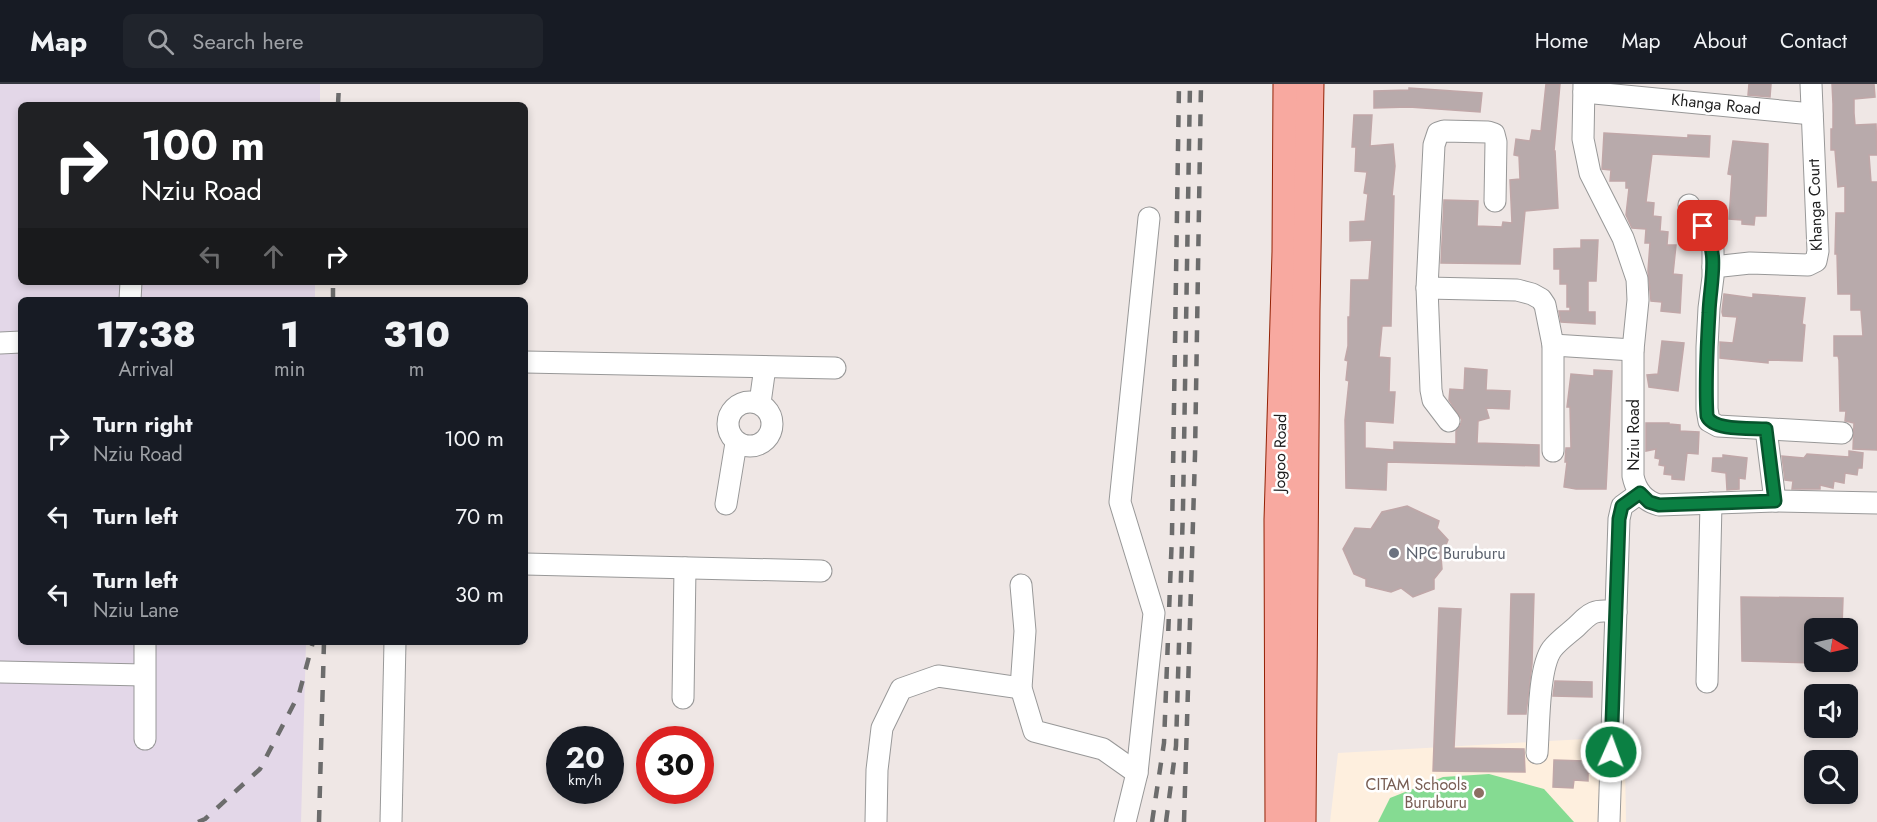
<!DOCTYPE html>
<html lang="en">
<head>
<meta charset="utf-8">
<style>
  :root { --surface:#171b24; --page:#20242c; --text:#f1f3f6; --muted:#9ea1a6; --line:#363941 }
  body { margin:0; font-family:Jost,sans-serif; background:var(--page); color:var(--text); height:100vh; display:flex; flex-direction:column; font-size:22px; white-space:nowrap }
  * { box-sizing:border-box; margin:0 }
  p { font-size:20px; color:var(--muted) }
  .icon { flex:none; width:33px; height:33px; fill:none; stroke:currentColor; stroke-width:2; stroke-linecap:round; stroke-linejoin:round }
  .map { position:relative; flex:1; overflow:hidden }
  .side { position:absolute; left:18px; top:213px; width:510px; height:348px; display:flex; flex-direction:column; background:var(--surface); border-radius:9px; box-shadow:0 3px 9px #0003 }
  .side>* { flex:none }
  .top-card { position:absolute; left:18px; top:18px; width:510px; height:183px; border-radius:9px; box-shadow:0 3px 9px #0003; background:#202124; color:#fff; overflow:hidden }
  .needle { width:39px; rotate:99deg }
  .tools { position:absolute; left:1804px; top:534px; display:grid; gap:12px }
  .tools a { display:grid; place-items:center; width:54px; height:54px; border-radius:9px; background:var(--surface); box-shadow:0 3px 9px #0003; font-size:30px }
  .speed { position:absolute; left:546px; top:642px; display:flex; gap:12px; font-size:30px; font-weight:700; text-align:center }
  .speed>* { display:grid; place-content:center; width:78px; height:78px; border-radius:50%; background:var(--surface); box-shadow:0 3px 9px #0003; line-height:1 }
  .speed small { font-size:15px; font-weight:400 }
  .speed .limit { border:9px solid #d22; background:#fff; color:#111 }
  .pin { position:absolute; display:grid; place-items:center; width:51px; height:51px; color:#fff; margin:-26px; border-radius:12px; box-shadow:0 3px 9px #0006 }
  .me { position:absolute; width:66px; margin:-33px; rotate:2deg; stroke-linejoin:round; filter:drop-shadow(0 0 4px #0008) }
  .turn { display:flex; align-items:center; gap:21px; height:126px; padding:0 24px; font-size:27px }
  .turn .icon { width:78px; height:78px; stroke-width:2.5 }
  .turn b { display:block; font-size:42px; line-height:51px }
  .lanes { display:flex; align-items:center; height:57px; padding:0 24px; background:#0003; justify-content:center; gap:30px; direction:ltr }
  .lanes .off { opacity:.35 }
  .eta { display:flex; justify-content:space-evenly; align-items:center; height:102px; text-align:center }
  .eta b { font-size:36px; font-weight:800; line-height:42px }
  ul { padding:0; list-style:none }
  li { display:flex; align-items:center; gap:18px; height:78px; padding:0 24px }
  li div { flex:1 }
  li b { display:block; font-size:22px }
  li em { font-style:normal }
  header { display:flex; align-items:center; gap:36px; box-sizing:border-box; height:84px; padding:0 30px; background:var(--surface); border-bottom:2px solid var(--line) }
  header strong { font-size:28px }
  nav { display:flex; gap:33px; margin-inline-start:auto; font-size:21px }
  .search { width:420px; height:54px; background:var(--page); display:flex; align-items:center; gap:15px; box-sizing:border-box; padding:0 21px; border-radius:9px; color:var(--muted); font-size:22px }
  .map>svg:first-child { display:block }
  .industrial { fill:#e3d7e8 }
  .education { fill:#feefde }
  .pitch { fill:#85db92 }
  .building { fill:#b8aaab; stroke:#c0a7a8; stroke-width:1.5 }
  .lines { fill:none; stroke-linecap:round; stroke-linejoin:round }
  .minor-casing { stroke:#989898; stroke-width:23 }
  .major-casing { stroke:#932205; stroke-width:29 }
  .minor { stroke:#fff; stroke-width:21 }
  .major { stroke:#f8a9a0; stroke-width:27 }
  .rail { stroke:#6c6c6c; stroke-width:4.5; stroke-dasharray:12 12; stroke-linecap:butt }
  .route-casing { stroke:#07532c; stroke-width:15 }
  .route { stroke:#0b8043; stroke-width:10 }
  .worship-dot { fill:#6b7280; stroke:#fff; stroke-width:2 }
  .education-dot { fill:#8d6e63; stroke:#fff; stroke-width:2 }
  .labels { text-anchor:middle; dominant-baseline:central; stroke-width:5; stroke-linejoin:round; paint-order:stroke }
  .street-label { font-size:16px; fill:#1e1e1e; stroke:#fff }
  .worship-label { font-size:16px; fill:#5b616d; stroke:#fff; text-anchor:start }
  .education-label { font-size:16px; fill:#785e54; stroke:#fff; text-anchor:end }
</style>
</head>
<body>
<header>
<strong>Map</strong>
<div class="search"><svg class="icon" aria-label="search" viewBox="0 0 24 24"><circle cx="10" cy="10" r="6"/><path d="M15 15l6 6"/></svg>Search here</div>
<nav><a>Home</a><a>Map</a><a>About</a><a>Contact</a></nav>
</header>
<div class="map">
<svg width="1877" height="738" viewBox="0 0 1877 738">
  <rect width="100%" height="100%" fill="#efe7e5"/>
  <path class="industrial" d="M0 0H320V21H21V198H315V216H21V558H306L301 738H0Z"/>
  <path class="education" d="M1619 653 1625 680 1626 738H1330L1338 669Z"/>
  <path class="pitch" d="M1489 690 1544 705 1574 738H1378L1390 714 1443 693Z"/>
  <g class="building">
    <path d="M1546 0H1560L1554 67H1555L1558 124 1525 127 1520 180 1441 179 1444 116 1478 117 1477 142 1502 143 1503 138 1512 139 1510 96 1520 95 1519 72 1514 71 1516 55 1530 57 1532 46 1541 47Z"/>
    <path d="M1749 0H1771L1770 13 1748 11Z"/>
    <path d="M1832 0H1874L1875 13 1854 15V29L1855 41 1876 40 1877 71H1869L1871 98H1877V366L1853 365 1854 339 1845 337 1846 327H1840L1839 276 1838 272H1834V252H1863L1861 226H1851V210H1838L1837 170H1835L1836 129H1845V102L1838 103 1835 66H1831V45H1833V20Z"/>
    <path d="M1409 4 1482 9 1480 28 1409 23 1374 24V7L1409 6Z"/>
    <path d="M1354 31H1372L1370 62 1393 60 1395 82 1392 112H1394L1391 242H1382L1379 273 1390 274 1389 308H1395L1393 339 1365 337V364L1394 366V358L1456 360V347L1460 342 1462 336 1449 316 1450 305 1464 306 1465 284 1487 286 1486 306 1510 307 1509 325 1486 324 1489 334 1478 337 1477 359 1539 361V382L1387 378 1386 406 1346 404 1345 336 1349 297 1346 296 1348 277 1345 276 1348 262V233H1350L1351 196H1369L1372 156 1350 157V138L1365 137 1368 110 1364 109 1367 88 1355 87 1356 63H1352Z"/>
    <path d="M1604 49 1688 54V51L1710 52 1709 73 1652 70 1646 118 1654 119 1653 132 1661 133 1660 147 1668 148 1667 161H1676L1673 190 1682 191 1680 229 1661 227 1662 218 1651 217 1648 187 1650 159H1645L1646 145 1632 144 1626 131 1629 104H1626V97H1610L1611 86 1602 85Z"/>
    <path d="M1733 57 1768 60 1766 132H1755L1754 141 1742 140V136L1729 135 1732 91 1728 90Z"/>
    <path d="M1581 156H1598L1596 197H1588V228H1595V240L1561 238 1559 227H1570V223H1567V200H1560V185H1554V165L1581 164Z"/>
    <path d="M1724 210 1753 214V210L1805 214 1802 240 1805 241 1802 277 1768 276V279L1720 274V258L1733 259 1737 233 1723 232 1722 228Z"/>
    <path d="M1662 257 1684 259 1678 307 1649 303 1647 291 1658 290Z"/>
    <path d="M1594 286 1612 287 1606 405H1576L1564 403 1567 378H1565L1566 364H1571L1570 323H1567L1571 290 1594 292Z"/>
    <path d="M1646 339H1669V340L1680 341V347L1699 348 1698 370 1687 369 1684 396 1672 395V391L1664 390 1665 382 1659 381 1660 375 1655 374 1656 365 1646 367Z"/>
    <path d="M1849 367 1863 369 1862 384H1858L1857 391 1845 389 1844 399 1834 397 1833 404 1820 401V405H1792L1793 397 1785 396 1782 372 1804 374 1807 370 1849 373Z"/>
    <path d="M1723 371 1747 374 1745 395 1739 394V405L1727 406 1726 389 1712 387 1713 374H1723Z"/>
    <path d="M1407 422 1439 437 1437 444 1448 456 1441 473 1442 485 1434 495V505L1413 513 1401 504 1391 508 1366 502V495L1354 490 1343 465 1355 444 1371 445 1382 428Z"/>
    <path d="M1511 510H1534L1532 580 1526 630H1508Z"/>
    <path d="M1741 513 1843 514 1842 543H1815V579L1742 577Z"/>
    <path d="M1439 524 1461 525 1454 664 1524 665 1525 688 1433 687Z"/>
    <path d="M1555 597 1592 598V613L1553 612Z"/>
    <path d="M1587 656 1599 657 1598 690 1588 689V697L1574 696 1573 704 1553 703 1554 676 1585 677Z"/>
  </g>
  <g class="lines">
    <g class="minor-casing">
      <g id="minor">
        <path d="M1584 0 1583 55 1590 89 1623 154 1637 195 1638 216 1633 266V392C1636 407 1644 417 1659 421L1775 417 1877 419"/>
        <path d="M1584 8 1812 30"/>
        <path d="M1689 121 1709 152 1713 166V193L1709 224 1707 263V325L1709 337 1718 342 1842 349"/>
        <path d="M1713 183 1750 179 1808 181 1816 177 1818 167 1811 0"/>
        <path d="M1427 204 1517 206 1532 210 1541 215 1545 221 1553 261V367"/>
        <path d="M130 216 131 198"/>
        <path d="M0 259 21 258"/>
        <path d="M1553 261 1633 266"/>
        <path d="M525 278 835 284"/>
        <circle cx="750" cy="340" r="22"/>
        <path d="M760 319 765 283"/>
        <path d="M1449 337 1433 316 1431 306 1427 204 1434 61 1438 49 1444 47 1488 48 1494 50 1496 58 1495 117"/>
        <path d="M1766 345 1775 417"/>
        <path d="M726 420 736 359"/>
        <path d="M525 480 821 487"/>
        <path d="M1021 501 1025 547 1021 604 1034 647 1103 665 1137 689"/>
        <path d="M0 588 144 591"/>
        <path d="M1707 598 1711 419"/>
        <path d="M683 614 685 484"/>
        <path d="M145 655V558"/>
        <path d="M1537 669C1539 644 1538 584 1552 565 1558 557 1568 550 1576 543 1591 528 1594 525 1616 528"/>
        <path d="M391 738 395 558"/>
        <path d="M876 738 877 686 882 644 901 605 938 592 1021 604"/>
        <path d="M1125 738 1137 689 1154 529 1120 418 1149 134"/>
        <path d="M1609 738 1619 435 1622 422 1640 409"/>
      </g>
    </g>
    <g class="major-casing">
      <g id="major">
        <path d="M1279 738 1278 436 1286 168 1287 0"/>
        <path d="M1302 738 1306 227 1310 0"/>
      </g>
    </g>
    <use href="#minor" class="minor"/>
    <use href="#major" class="major"/>
    <g class="rail">
      <path d="M338 21 339 0"/>
      <path d="M333 216V198"/>
      <path d="M198 738 205 735 260 685 299 610 313 558"/>
      <path d="M319 738 324 558"/>
      <path d="M1152 738 1164 659 1172 450 1179 0"/>
      <path d="M1166 738 1176 662 1183 424 1190 0"/>
      <path d="M1184 738 1195 371 1201 0"/>
    </g>
  </g>
  <g class="lines">
    <g class="route-casing">
      <path id="route" d="M1611 668 1619 435 1622 422 1640 409 1649 418 1659 421 1775 417 1766 345C1751 344 1713 347 1707 332 1705 298 1707 263 1709 229 1710 199 1720 170 1703 142"/>
    </g>
    <use href="#route" class="route"/>
  </g>
  <circle class="worship-dot" cx="1394" cy="469" r="6"/>
  <circle class="education-dot" cx="1479" cy="709" r="6"/>
  <g class="labels">
    <g class="street-label">
      <text transform="translate(1716 20) rotate(6)">Khanga Road</text>
      <text transform="translate(1815 121) rotate(-92)">Khanga Court</text>
      <text transform="translate(1633 351) rotate(-90)">Nziu Road</text>
      <text transform="translate(1280 369) rotate(-89)">Jogoo Road</text>
    </g>
    <g class="worship-label">
      <text x="1406" y="469">NPC Buruburu</text>
    </g>
    <g class="education-label">
      <text x="1467" y="700">CITAM Schools<tspan x="1467" dy="18">Buruburu</tspan></text>
    </g>
  </g>
</svg>
<div class="tools">
<a><svg class="needle" viewBox="-14 -14 28 28"><path d="M0-13l5 13h-10z" fill="#e53935"/><path d="M0 13l5-13h-10z" fill="#9ea1a6"/></svg></a>
<a><svg class="icon" aria-label="sound" viewBox="0 0 24 24"><path d="M4 9h4l5-4v14l-5-4H4zM17 9q2 3 0 6"/></svg></a>
<a><svg class="icon" aria-label="search" viewBox="0 0 24 24"><circle cx="10" cy="10" r="6"/><path d="M15 15l6 6"/></svg></a>
</div>
<div class="speed"><div>20<small>km/h</small></div><div class="limit">30</div></div>
<div class="pin" style="left:1703px;top:142px;background:#d93025"><svg class="icon" aria-label="arrive" viewBox="0 0 24 24"><path d="M6 21V4h12l-3 4 3 4H6"/></svg></div>
<svg class="me" style="left:1611px;top:668px" viewBox="-20 -20 40 40"><circle r="17" fill="#0b8043" stroke="#fff" stroke-width="3"/><path d="M0-11L8 9 0 5-8 9z" fill="#fff"/></svg>
<div class="top-card">
<div class="turn"><svg class="icon" aria-label="right" viewBox="0 0 24 24"><path d="M7 20v-9h11M14 6l5 5-5 5"/></svg><div><b>100 m</b>Nziu Road</div></div>
<div class="lanes"><svg class="icon off" aria-label="left" viewBox="0 0 24 24"><path d="M17 20v-9H6M10 6l-5 5 5 5"/></svg><svg class="icon off" aria-label="ahead" viewBox="0 0 24 24"><path d="M12 20V5M6 11l6-6 6 6"/></svg><svg class="icon" aria-label="right" viewBox="0 0 24 24"><path d="M7 20v-9h11M14 6l5 5-5 5"/></svg></div>
</div>
<section class="side">
<div class="eta">
<div><b>17:38</b><p>Arrival</p></div>
<div><b>1</b><p>min</p></div>
<div><b>310</b><p>m</p></div>
</div>
<ul>
<li><svg class="icon" aria-label="right" viewBox="0 0 24 24"><path d="M7 20v-9h11M14 6l5 5-5 5"/></svg><div><b>Turn right</b><p>Nziu Road</p></div><em>100 m</em></li>
<li><svg class="icon" aria-label="left" viewBox="0 0 24 24"><path d="M17 20v-9H6M10 6l-5 5 5 5"/></svg><div><b>Turn left</b></div><em>70 m</em></li>
<li><svg class="icon" aria-label="left" viewBox="0 0 24 24"><path d="M17 20v-9H6M10 6l-5 5 5 5"/></svg><div><b>Turn left</b><p>Nziu Lane</p></div><em>30 m</em></li>
</ul>
</section>
</div>
</body>
</html>
